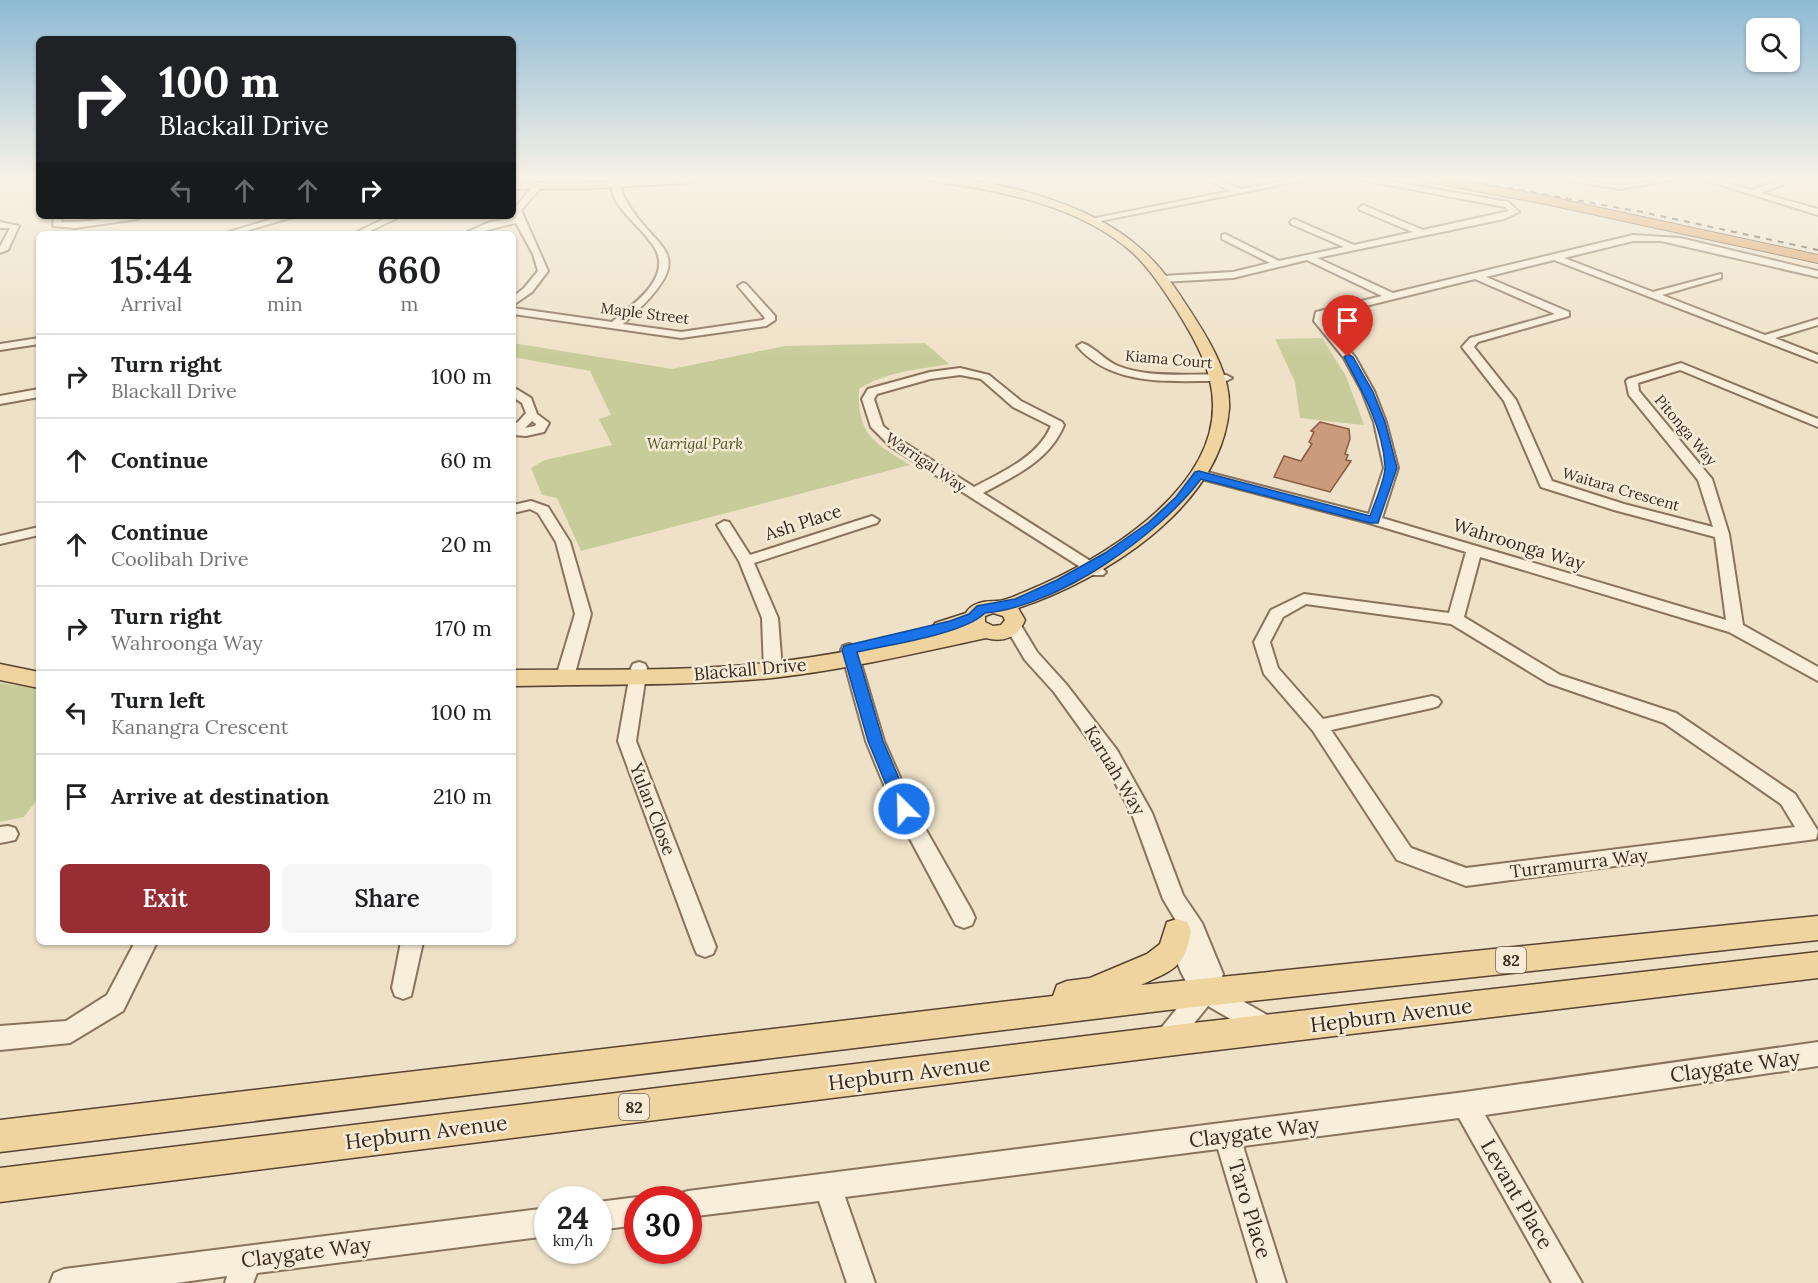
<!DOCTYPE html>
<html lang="en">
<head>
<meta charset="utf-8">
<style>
  :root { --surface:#fff; --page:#f6f6f6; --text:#202124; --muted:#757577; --line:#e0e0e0; --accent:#972e33 }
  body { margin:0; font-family:Lora,serif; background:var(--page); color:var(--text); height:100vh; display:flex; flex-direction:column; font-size:22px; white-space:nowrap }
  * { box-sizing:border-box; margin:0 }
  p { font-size:20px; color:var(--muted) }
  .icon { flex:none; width:33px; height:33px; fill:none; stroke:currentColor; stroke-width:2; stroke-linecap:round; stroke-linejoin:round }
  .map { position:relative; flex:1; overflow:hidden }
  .side { position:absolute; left:36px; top:231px; width:480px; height:714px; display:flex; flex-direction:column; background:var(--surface); border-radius:9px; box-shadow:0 2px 4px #0004 }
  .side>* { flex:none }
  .banner { position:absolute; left:36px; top:36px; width:480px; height:183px; border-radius:9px; box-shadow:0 2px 4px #0004; background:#202124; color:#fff; overflow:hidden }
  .controls { position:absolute; left:1746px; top:18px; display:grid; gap:12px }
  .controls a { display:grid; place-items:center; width:54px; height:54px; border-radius:9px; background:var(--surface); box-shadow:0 2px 4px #0004; font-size:30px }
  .speed { position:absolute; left:534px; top:1186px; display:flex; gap:12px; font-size:30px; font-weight:700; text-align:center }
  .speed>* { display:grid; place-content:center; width:78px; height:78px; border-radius:50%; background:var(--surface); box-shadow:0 2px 4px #0004; line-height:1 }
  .speed small { font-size:15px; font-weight:400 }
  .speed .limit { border:9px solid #d22; background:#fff; color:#111 }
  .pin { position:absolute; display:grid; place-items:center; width:51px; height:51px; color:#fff; margin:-62px -26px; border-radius:50% 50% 50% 0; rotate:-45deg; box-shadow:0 0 6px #0007 }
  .pin .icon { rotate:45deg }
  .me { position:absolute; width:66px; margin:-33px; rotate:337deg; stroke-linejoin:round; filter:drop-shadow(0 0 4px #0008) }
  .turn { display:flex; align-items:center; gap:21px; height:126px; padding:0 24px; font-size:27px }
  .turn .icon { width:78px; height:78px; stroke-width:2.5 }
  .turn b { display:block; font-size:42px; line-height:51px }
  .lanes { display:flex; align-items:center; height:57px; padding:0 24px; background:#0003; justify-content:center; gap:30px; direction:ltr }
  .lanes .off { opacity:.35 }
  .eta { display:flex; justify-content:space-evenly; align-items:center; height:102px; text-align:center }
  .eta b { font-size:36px; font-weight:600; line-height:42px }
  .primary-button { display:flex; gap:12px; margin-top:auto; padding:12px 24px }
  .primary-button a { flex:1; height:69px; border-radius:9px; background:var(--accent); color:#fff; font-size:24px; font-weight:600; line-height:69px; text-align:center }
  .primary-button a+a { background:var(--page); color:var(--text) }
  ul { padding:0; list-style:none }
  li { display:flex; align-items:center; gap:18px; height:84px; padding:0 24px; border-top:2px solid var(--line) }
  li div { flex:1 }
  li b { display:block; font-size:22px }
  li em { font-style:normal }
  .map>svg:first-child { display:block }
  .green { fill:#c8cc9b }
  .building { fill:#cb9b7e; stroke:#885b43; stroke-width:1.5 }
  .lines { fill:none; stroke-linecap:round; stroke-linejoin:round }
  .minor-casing { stroke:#89735d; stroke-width:4 }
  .major-casing { stroke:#574130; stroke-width:3 }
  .highway-casing { stroke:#574130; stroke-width:2 }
  .minor { fill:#f8eeda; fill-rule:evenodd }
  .major { fill:#f0d4a0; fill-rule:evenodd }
  .highway { fill:#da9d5a; fill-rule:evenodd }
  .rail { stroke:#3a2b20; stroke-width:2; stroke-dasharray:6 6; stroke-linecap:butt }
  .route { fill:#1a73e8; stroke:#114b97; stroke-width:1.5 }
  .labels { text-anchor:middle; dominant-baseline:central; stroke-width:5; stroke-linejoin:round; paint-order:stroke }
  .far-street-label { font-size:15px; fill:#3a2b20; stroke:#f5ebd7 }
  .far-park-label { font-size:15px; font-style:italic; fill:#4c5627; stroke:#f5ebd7 }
  .shield { fill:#f5ebd7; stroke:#726557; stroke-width:1.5 }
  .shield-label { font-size:16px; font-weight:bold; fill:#3a2b20 }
  .street-label { font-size:18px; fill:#3a2b20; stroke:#f5ebd7 }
  .near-street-label { font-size:21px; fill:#3a2b20; stroke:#f5ebd7 }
</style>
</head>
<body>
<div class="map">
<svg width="1818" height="1283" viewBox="0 0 1818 1283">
  <rect width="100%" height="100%" fill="#eee1c7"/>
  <g class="green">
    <path d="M1322 338 1346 376 1364 425 1300 418 1295 382 1275 339Z"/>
    <path d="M513 343 672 369 785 346 925 343 949 364C921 369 884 372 859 389 857 436 875 443 910 465L581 551 557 498 542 495 531 468 545 460 612 445 599 419 611 415 590 371 513 357Z"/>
    <path d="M0 683 39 689V797L24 817 0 822Z"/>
  </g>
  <path class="building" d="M1320 422 1349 429 1350 439 1345 454 1348 455 1346 460 1351 461 1330 492 1274 477 1284 456 1301 461 1312 444 1309 442 1314 432 1311 431Z"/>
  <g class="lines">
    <g class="minor-casing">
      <g id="minor">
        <path d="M992 177H1001L986 188H980V184Z"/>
        <path d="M1102 177H1124L1125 178 1121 180Z"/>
        <path d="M1201 177H1212L1241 189 1303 177H1320L1090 223 1086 220 1231 191Z"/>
        <path d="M1347 177H1365L1508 202 1519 212 1504 219 1317 258 1393 293 1633 235 1680 238 1818 271V277L1661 241H1633L1564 258 1653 292 1721 274V278L1662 295 1765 335 1818 319V325L1775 338 1818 355V362L1554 260 1486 277 1569 312V316L1478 342 1474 347 1516 400 1552 481 1624 504 1713 527 1698 480 1629 395 1626 381 1628 379 1681 363 1818 419V427L1680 370 1638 383 1639 391 1712 479 1729 534 1743 625 1818 667V681L1729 632 1480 557 1464 617 1560 675 1676 713 1795 794 1818 831 1816 839 1466 886 1397 860 1313 731 1264 674 1254 642 1271 610 1304 594 1449 613 1466 552 1369 523 1194 477 1192 474 1199 470 1369 514 1384 468 1374 422 1362 391 1344 358 1314 321 1316 312 1382 296 1307 260 1233 278 1162 282 1157 279 1162 276 1233 272 1270 263 1222 239V235L1225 234 1279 261 1344 247 1291 224 1290 222 1294 219 1354 245 1413 232 1360 210 1359 208 1363 205 1423 230 1509 211 1505 207ZM1475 279 1555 314 1470 338 1462 347 1504 401 1541 487 1614 510 1715 537 1726 620 1382 518 1398 468 1386 422 1374 391 1355 357 1324 321 1325 316ZM1306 604 1451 624 1548 683 1664 723 1781 804 1795 827 1466 868 1411 848 1331 730 1432 708 1438 706 1441 702 1438 698 1432 696 1323 719 1278 668 1270 642 1283 617Z"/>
        <path d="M1548 177C1572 177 1596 184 1619 185 1641 185 1663 177 1686 177L1620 189Z"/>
        <path d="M1695 177H1708L1752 190 1777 181V177H1785L1784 184 1761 193 1818 209V215Z"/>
        <path d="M612 181H618C642 256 716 241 623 324L681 332 763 320 765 318 738 286 743 283 746 284 775 316V320L766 326 681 338 513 314V308L612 322C633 304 675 277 653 245 643 231 630 220 620 207 614 199 610 191 612 181Z"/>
        <path d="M536 183 543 185 521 210 548 271 532 292 513 305V297L524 288 538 271 533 254 516 223C498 226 481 234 463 234L490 222 515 218 513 210Z"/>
        <path d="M54 216H62L61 222C88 223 115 216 142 216L138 219 75 228 53 226Z"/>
        <path d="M282 216H296L236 234H222Z"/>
        <path d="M390 216H401L364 234H353Z"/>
        <path d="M0 222 19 226 8 250 0 253V247L10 228H0Z"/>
        <path d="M39 338V344L0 350V344Z"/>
        <path d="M1082 343C1095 347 1104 360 1118 366 1151 379 1191 373 1226 375L1232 378 1226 381C1175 380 1114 389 1077 346Z"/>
        <path d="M960 368 989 375 1021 401 1062 422 1064 425C1050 460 1015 476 983 493L1103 569 1106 572 1103 575H1093L890 446 871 427 862 399 868 389 930 372ZM960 375 981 379 1013 407 1051 426C1038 457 1002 472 974 487L900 440 883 426 874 399 877 394 930 379Z"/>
        <path d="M513 387 531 398 537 414 549 423 544 432 526 436 513 435V424L518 422 526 413 522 403 513 397ZM532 421 536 424 535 426 525 428Z"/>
        <path d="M39 389V397L0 404V396Z"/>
        <path d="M531 501 548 507 570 542 591 614 574 677 571 681H559L556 677 575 614 556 542 538 513 530 509 513 513V505Z"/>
        <path d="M872 516 879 520 877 523 754 563 778 618 782 670 779 674H767L764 670 762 618 739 561 717 525 724 521 729 522 750 555Z"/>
        <path d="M39 527V535L0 544V536Z"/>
        <path d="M1013 621 1019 622 1037 652 1066 684 1117 750 1152 813 1183 895 1202 923 1223 974 1218 987 1274 1019 1278 1027 1274 1035 1266 1038 1258 1035 1208 1006 1174 1048 1166 1052 1158 1048 1154 1040 1158 1032 1191 991 1181 972 1166 933 1169 926 1178 924 1163 899 1132 814 1103 760 1054 692 1025 660 1005 626 1007 622Z"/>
        <path d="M849 644 855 646 857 650 884 741 913 807 972 911 975 918 972 925 964 928 956 925 894 809 866 741 841 650 843 646Z"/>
        <path d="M639 662 645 664 647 668 636 741 716 947 713 954 705 957 697 954 694 947 618 741 631 668 633 664Z"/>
        <path d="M8 826 15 828 18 834 15 840 0 843V827Z"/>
        <path d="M135 942H157L123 1011 70 1043 0 1050V1026L66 1021 107 995Z"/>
        <path d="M401 942H423L411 996 403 999 395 996 392 988Z"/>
        <path d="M1818 1042V1066L1485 1115 1582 1283H1552L1459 1118 1243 1146 1286 1283H1258L1218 1149 845 1197 875 1283H847L819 1201 688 1217V1200H676L678 1194 688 1191 1465 1092Z"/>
        <path d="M638 1197 644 1200H638V1225L598 1230V1202Z"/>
        <path d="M548 1208V1236L257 1273 253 1283H225L227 1276 176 1283H50L54 1273 64 1269Z"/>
      </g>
    </g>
    <g class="major-casing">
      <g id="major">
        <path d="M702 177 689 183 579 189H513V183H579Z"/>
        <path d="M920 177C990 177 1088 201 1141 249 1164 269 1180 295 1196 320 1212 345 1231 378 1229 409 1221 507 1103 580 1018 608L1025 620C1018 637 1004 643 986 638 916 653 844 670 772 678 686 686 599 684 513 686V670C600 669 688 672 775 662 830 656 883 644 937 634L932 628 935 623 966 613C972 602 986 601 997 601 1006 601 1019 594 1027 591 1098 562 1214 493 1213 405 1213 370 1194 338 1176 309 1163 289 1150 269 1132 252 1076 203 996 190 925 180ZM993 613 1003 616 1005 620 1001 625 993 626 985 622V616Z"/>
        <path d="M0 664 39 672V688L0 680Z"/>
        <path d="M1818 916V940L1168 1010 0 1152V1120L1053 996 1057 985 1067 981 1090 978 1147 954 1160 944 1167 922 1177 919 1187 922 1191 931C1184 969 1174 969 1141 985Z"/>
        <path d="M1818 952V978L1184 1054 0 1202V1168L1184 1024Z"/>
      </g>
    </g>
    <g class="highway-casing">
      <path id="highway" d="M1418 177H1444L1550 197 1818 255V263L1550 205 1424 181Z"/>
    </g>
    <use href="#minor" class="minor"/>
    <use href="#major" class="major"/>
    <use href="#highway" class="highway"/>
    <path class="rail" d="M1448 177 1642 212 1818 250"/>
  </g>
  <linearGradient id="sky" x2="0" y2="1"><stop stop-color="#8ebad5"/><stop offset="0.5" stop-color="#f7f2e6"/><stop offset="1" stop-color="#f7f2e6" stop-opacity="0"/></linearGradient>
  <rect width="1818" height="357" fill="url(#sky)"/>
  <path class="route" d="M1348 354 1353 357 1373 392 1385 422 1397 468 1378 523H1370L1201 479C1159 535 1057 607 985 613 964 634 888 645 857 652L883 741 912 809 910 814 904 815 898 814 868 741 842 650 844 646 950 621 969 614 977 606 1015 599 1057 580 1105 553 1148 523 1176 497 1195 472 1199 471 1370 516C1374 504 1386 478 1385 466 1383 428 1362 390 1344 357Z"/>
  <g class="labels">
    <g class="far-street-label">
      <text transform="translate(645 313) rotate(7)">Maple Street</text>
      <text transform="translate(1169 359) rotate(5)">Kiama Court</text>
      <text transform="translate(1686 430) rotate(50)">Pitonga Way</text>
      <text transform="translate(926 462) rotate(34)">Warrigal Way</text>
      <text transform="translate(1621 489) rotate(16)">Waitara Crescent</text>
    </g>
    <g class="far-park-label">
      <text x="695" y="443">Warrigal Park</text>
    </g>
    <g class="shield">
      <rect x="1496" y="947" width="30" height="26" rx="4.5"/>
      <rect x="619" y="1094" width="30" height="26" rx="4.5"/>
    </g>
    <g class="shield-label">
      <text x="1511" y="960">82</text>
      <text x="634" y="1107">82</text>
    </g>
    <g class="street-label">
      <text transform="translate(803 522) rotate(-18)">Ash Place</text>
      <text transform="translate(1519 544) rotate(17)">Wahroonga Way</text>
      <text transform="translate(750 669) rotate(-5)">Blackall Drive</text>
      <text transform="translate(1115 770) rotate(59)">Karuah Way</text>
      <text transform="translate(653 809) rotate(69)">Yulan Close</text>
      <text transform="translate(1579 863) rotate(-7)">Turramurra Way</text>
    </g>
    <g class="near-street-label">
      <text transform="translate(1391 1015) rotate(-7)">Hepburn Avenue</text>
      <text transform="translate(1735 1066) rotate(-8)">Claygate Way</text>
      <text transform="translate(909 1073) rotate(-7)">Hepburn Avenue</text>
      <text transform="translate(426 1132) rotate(-7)">Hepburn Avenue</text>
      <text transform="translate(1254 1132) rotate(-7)">Claygate Way</text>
      <text transform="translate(1517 1194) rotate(60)">Levant Place</text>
      <text transform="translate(1250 1209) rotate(73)">Taro Place</text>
      <text transform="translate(306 1252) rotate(-7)">Claygate Way</text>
    </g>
  </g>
</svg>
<div class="controls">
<a><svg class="icon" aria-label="search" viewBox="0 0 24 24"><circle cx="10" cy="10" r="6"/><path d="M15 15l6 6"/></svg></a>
</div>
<div class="speed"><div>24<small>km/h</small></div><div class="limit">30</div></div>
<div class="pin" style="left:1348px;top:357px;background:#d93025"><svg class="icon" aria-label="arrive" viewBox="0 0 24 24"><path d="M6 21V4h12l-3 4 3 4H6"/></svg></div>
<svg class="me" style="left:904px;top:809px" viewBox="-20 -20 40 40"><circle r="17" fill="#1a73e8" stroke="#fff" stroke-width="3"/><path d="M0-11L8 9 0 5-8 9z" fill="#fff"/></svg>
<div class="banner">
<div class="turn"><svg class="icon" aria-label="right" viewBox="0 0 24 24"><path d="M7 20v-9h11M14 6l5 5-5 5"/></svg><div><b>100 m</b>Blackall Drive</div></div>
<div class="lanes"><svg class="icon off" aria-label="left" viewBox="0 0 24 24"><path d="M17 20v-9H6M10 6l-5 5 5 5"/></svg><svg class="icon off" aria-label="ahead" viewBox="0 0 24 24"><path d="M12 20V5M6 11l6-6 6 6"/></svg><svg class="icon off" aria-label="ahead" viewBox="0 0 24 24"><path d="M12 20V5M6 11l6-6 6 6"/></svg><svg class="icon" aria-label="right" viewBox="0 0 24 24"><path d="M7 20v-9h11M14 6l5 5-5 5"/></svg></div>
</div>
<section class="side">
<div class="eta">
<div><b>15:44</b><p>Arrival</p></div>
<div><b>2</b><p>min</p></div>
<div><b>660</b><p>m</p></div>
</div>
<ul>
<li><svg class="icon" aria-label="right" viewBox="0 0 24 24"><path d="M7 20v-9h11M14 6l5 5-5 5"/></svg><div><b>Turn right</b><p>Blackall Drive</p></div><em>100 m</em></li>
<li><svg class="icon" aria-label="ahead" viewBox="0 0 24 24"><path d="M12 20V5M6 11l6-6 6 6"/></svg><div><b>Continue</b></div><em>60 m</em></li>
<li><svg class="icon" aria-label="ahead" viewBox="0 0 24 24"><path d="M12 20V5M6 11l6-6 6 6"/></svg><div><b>Continue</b><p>Coolibah Drive</p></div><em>20 m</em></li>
<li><svg class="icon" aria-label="right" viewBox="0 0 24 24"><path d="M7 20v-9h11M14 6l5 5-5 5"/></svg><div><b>Turn right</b><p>Wahroonga Way</p></div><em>170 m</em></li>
<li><svg class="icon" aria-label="left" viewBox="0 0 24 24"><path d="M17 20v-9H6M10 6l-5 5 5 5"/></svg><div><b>Turn left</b><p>Kanangra Crescent</p></div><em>100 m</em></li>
<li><svg class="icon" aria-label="arrive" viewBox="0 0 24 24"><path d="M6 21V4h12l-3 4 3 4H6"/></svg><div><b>Arrive at destination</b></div><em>210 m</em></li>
</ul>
<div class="primary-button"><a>Exit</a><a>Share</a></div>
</section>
</div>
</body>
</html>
